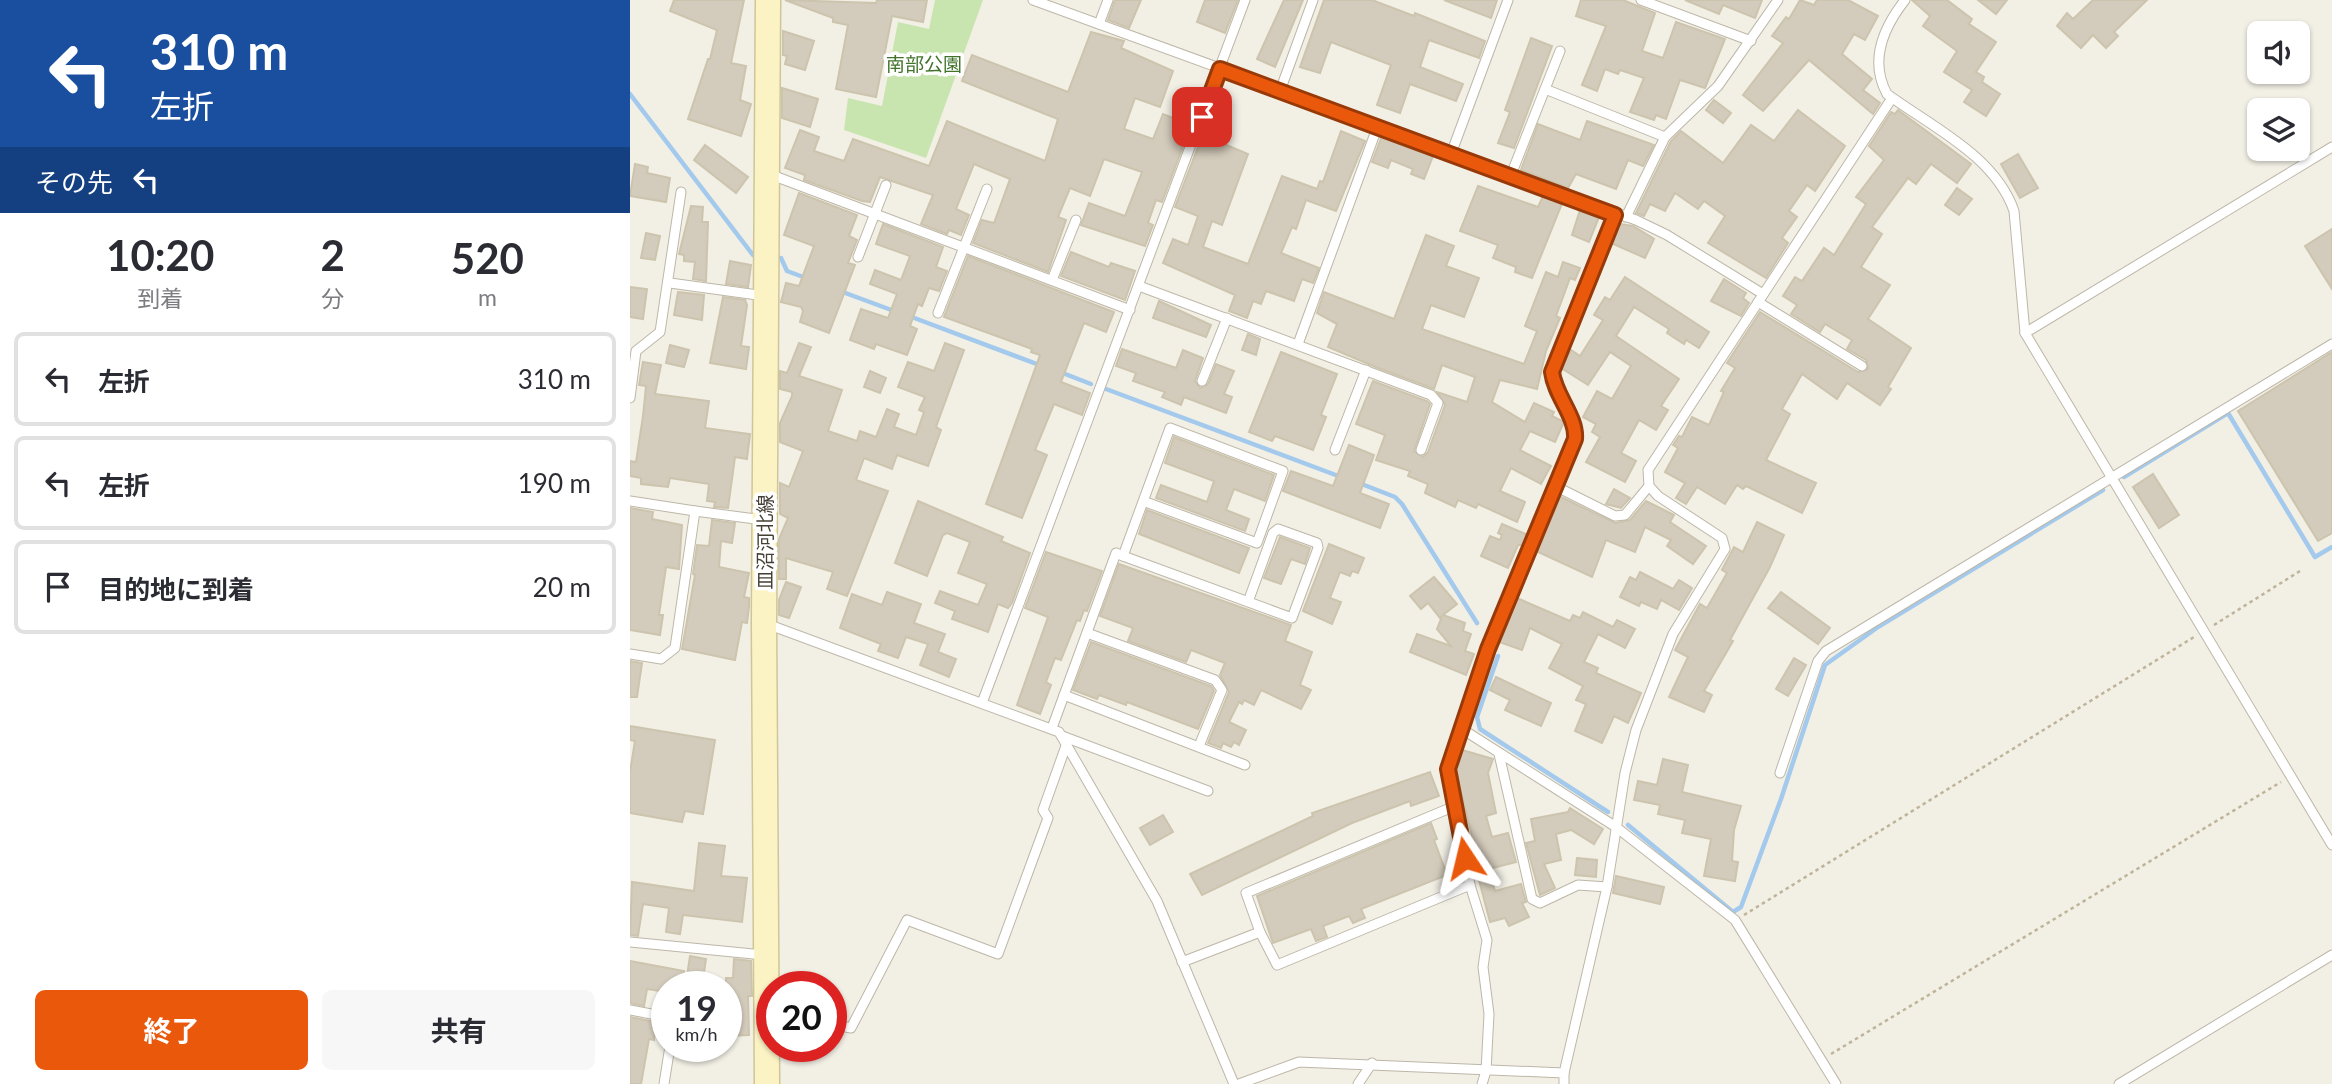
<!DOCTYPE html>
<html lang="ja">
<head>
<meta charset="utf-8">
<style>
  :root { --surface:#fff; --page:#f7f7f7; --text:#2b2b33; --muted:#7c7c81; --line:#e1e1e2; --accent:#ea580c }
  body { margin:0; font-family:Lato,"Noto Sans JP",sans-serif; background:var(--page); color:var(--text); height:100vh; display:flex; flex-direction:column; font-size:26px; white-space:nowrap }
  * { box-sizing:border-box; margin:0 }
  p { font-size:23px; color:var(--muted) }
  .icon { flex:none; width:38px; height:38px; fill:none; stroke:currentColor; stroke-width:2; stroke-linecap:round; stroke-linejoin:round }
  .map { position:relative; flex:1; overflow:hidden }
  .panel { display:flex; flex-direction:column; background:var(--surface); width:630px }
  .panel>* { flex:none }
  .top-card { background:#1a4fa0; color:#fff; overflow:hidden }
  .tools { position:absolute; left:1617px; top:21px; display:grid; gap:14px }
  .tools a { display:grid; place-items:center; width:63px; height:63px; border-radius:10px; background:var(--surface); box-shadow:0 2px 5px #0004; font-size:35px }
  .speed { position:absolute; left:21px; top:971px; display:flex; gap:14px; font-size:35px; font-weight:700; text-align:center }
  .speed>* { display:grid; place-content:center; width:91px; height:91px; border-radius:50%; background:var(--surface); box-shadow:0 2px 5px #0004; line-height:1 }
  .speed small { font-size:18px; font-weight:400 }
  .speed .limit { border:10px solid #d22; background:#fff; color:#111 }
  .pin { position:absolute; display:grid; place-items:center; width:60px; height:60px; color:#fff; margin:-30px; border-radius:14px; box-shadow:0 4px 10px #0006 }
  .me { position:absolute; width:77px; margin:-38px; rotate:350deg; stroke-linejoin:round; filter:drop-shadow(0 0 5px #0008) }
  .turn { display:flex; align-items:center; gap:24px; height:147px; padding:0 35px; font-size:32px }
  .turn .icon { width:91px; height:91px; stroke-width:2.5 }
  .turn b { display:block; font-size:49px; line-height:60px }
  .then { display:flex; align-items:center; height:66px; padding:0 35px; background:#0003; gap:14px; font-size:26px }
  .eta { display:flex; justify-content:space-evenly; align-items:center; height:119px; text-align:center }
  .eta b { font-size:42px; font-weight:700; line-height:49px }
  .button { display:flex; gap:14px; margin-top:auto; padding:14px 35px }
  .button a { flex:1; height:80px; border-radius:10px; background:var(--accent); color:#fff; font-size:28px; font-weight:700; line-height:80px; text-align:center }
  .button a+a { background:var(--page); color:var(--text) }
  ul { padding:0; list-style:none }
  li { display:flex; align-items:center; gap:21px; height:94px; margin:0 14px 10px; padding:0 21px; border:4px solid var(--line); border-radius:10px }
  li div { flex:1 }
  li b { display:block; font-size:26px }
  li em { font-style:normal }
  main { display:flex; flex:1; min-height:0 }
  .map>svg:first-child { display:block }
  .green { fill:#c9e5af }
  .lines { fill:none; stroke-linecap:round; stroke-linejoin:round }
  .stream { stroke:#a3c9ed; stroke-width:4.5 }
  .building { fill:#d3cbbb; stroke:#cdc4ae; stroke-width:2 }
  .service-casing { stroke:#bdb7a8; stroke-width:11 }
  .secondary-casing { stroke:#d0c597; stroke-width:27 }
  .path { stroke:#beb49a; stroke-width:2.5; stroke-dasharray:3.5 3.5; stroke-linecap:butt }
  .service { stroke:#fff; stroke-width:9 }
  .secondary { stroke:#fcf3c5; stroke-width:24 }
  .route-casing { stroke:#983908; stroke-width:18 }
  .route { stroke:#ea580c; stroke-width:12 }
  .labels { text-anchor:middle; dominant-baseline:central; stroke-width:7; stroke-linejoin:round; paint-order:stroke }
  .park-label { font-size:19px; fill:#41732b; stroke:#fff }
  .street-label { font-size:19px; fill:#443f35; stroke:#fff }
</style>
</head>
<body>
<main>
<section class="panel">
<div class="top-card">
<div class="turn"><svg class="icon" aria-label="left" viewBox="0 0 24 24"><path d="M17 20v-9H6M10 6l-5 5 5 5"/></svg><div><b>310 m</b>左折</div></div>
<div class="then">その先<svg class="icon" aria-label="left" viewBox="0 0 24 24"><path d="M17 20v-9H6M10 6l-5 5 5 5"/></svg></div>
</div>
<div class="eta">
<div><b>10:20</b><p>到着</p></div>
<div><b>2</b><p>分</p></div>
<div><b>520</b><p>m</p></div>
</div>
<ul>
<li><svg class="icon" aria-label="left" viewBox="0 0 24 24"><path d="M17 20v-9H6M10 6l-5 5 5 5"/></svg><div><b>左折</b></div><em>310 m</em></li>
<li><svg class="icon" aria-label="left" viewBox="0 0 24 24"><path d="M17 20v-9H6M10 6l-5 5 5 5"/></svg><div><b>左折</b></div><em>190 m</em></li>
<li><svg class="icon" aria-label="arrive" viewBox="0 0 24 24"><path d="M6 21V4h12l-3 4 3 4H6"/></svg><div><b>目的地に到着</b></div><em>20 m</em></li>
</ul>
<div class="button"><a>終了</a><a>共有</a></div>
</section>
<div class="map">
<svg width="1702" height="1084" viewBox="0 0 1702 1084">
  <rect width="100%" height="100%" fill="#f2efe5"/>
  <path class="green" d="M305 0H353L296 158 214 130 218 98 252 106 268 22 299 29Z"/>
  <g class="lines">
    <g class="stream">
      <path d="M0 94 123 255"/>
      <path d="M151 258 157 271 176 278"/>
      <path d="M210 291 264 311"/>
      <path d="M279 316 412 366"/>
      <path d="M430 372 461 384"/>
      <path d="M476 389 711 477"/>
      <path d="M1494 477 1598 413 1685 557 1702 547"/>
      <path d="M729 483 765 497 772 504 847 623"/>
      <path d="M868 656 847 717 850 729 978 812"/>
      <path d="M998 825 1103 912 1111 907 1151 799 1195 665 1248 627 1473 490"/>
    </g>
  </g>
  <g class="building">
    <path d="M44 0H114L101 63 116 66 110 100 121 104 111 136 58 119 78 59H80L87 30 40 11Z"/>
    <path d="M155 0 246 3 247 0H297L293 22 262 16 246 97 206 89 218 25 203 22V18Z"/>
    <path d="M485 0H511L499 28 478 20Z"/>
    <path d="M575 0H608L595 33 567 22Z"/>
    <path d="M654 0H673L645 67 627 59Z"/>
    <path d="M694 0H742L784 16 785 13 855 41 849 58 799 40 790 67 833 84 826 101 780 84 770 113 747 105 761 65 701 42 690 73 670 67Z"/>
    <path d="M814 0H867L861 18Z"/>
    <path d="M951 0H993L1025 13 1012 51 1033 58 1046 22 1095 39 1075 88 1050 80 1036 119 1026 115 1024 120 1000 112 1014 78 990 70 988 74 975 69 967 91 952 85 976 26 946 16Z"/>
    <path d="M1055 0H1132L1125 18 1093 5 1089 14Z"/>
    <path d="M1170 0 1184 5 1187 0H1218L1248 16 1235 40 1224 34 1212 54 1242 79 1233 90 1250 103 1243 114 1179 60 1133 111 1113 95 1153 43 1142 36 1156 17 1159 19Z"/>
    <path d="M1282 0H1317L1342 19 1339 24 1366 42 1346 72 1354 77 1352 82 1370 94 1356 116 1334 102 1342 90 1314 72 1327 51 1293 26 1300 16Z"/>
    <path d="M1348 0H1377L1366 14Z"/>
    <path d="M1463 0H1517L1484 32 1488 36 1476 48 1463 35 1451 48 1427 26 1437 13 1443 19Z"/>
    <path d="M153 31 184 41 175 70 155 64 157 56 153 55Z"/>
    <path d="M461 32 494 41 491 48 543 71 530 107 505 98 494 129 523 139 533 114 561 125 532 202 526 200 518 223 523 225 515 246 451 225 459 203 495 216 512 172 474 159 460 196 440 188 428 217 436 220 418 272 343 243 352 220 364 223 380 179 344 164 326 209 339 215 331 235 319 230 317 234 291 224 303 195 250 177 240 202 232 201 174 180 175 175 155 168 170 130 189 137 184 151 214 161 223 139 299 166 317 121 415 161 428 119 332 81 342 55 438 92Z"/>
    <path d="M901 38 922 46 884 148 868 143 880 112 875 110Z"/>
    <path d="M152 88 188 99 180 127 152 118Z"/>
    <path d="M1084 100 1101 113 1093 123 1076 110Z"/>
    <path d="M1168 110 1215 146 1185 191 1177 185 1159 211 1167 217 1152 238 1158 243 1136 278 1078 243 1095 216 1074 201 1068 209 1045 193 1035 211 1020 204 1014 216 1006 213 1041 141 1051 131 1093 163 1121 125 1144 141Z"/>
    <path d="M1268 110 1341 164 1327 183 1301 164 1286 184 1278 178 1242 227 1252 234 1231 267 1260 285 1238 319 1281 348 1258 387 1261 389 1250 405 1217 383 1207 399 1172 374 1152 409 1160 414 1136 460 1186 483 1172 513 1116 486 1113 489 1107 485 1095 504 1067 487 1056 504 1046 498 1055 483 1035 472 1048 448 1043 445 1049 436 1052 437 1062 417 1079 425 1094 392 1091 391 1105 368 1097 363 1130 312 1228 372 1238 369 1236 360 1217 349 1222 340 1195 324 1190 332 1161 314 1167 305 1153 296 1165 277 1172 281 1194 248 1204 255 1236 204 1226 197 1254 160 1239 146 1261 112 1265 114Z"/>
    <path d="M578 121 599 129 594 144 618 154 592 225 582 221 573 247 618 264 652 176 687 189 690 181 693 182 711 131 735 141 706 211 676 200 666 229 662 227 651 253 689 268 683 283 672 279 664 301 636 291 631 304 623 301 617 318 599 311 605 295 533 263 543 239 558 245 568 216 545 207Z"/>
    <path d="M957 121 1024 145 1013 166 998 160 986 189 946 174 938 188 891 170 908 124 950 140Z"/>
    <path d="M752 136 803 156 794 179 781 174 783 169 761 160 758 168 742 162Z"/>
    <path d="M75 145 118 177 106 193 64 160Z"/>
    <path d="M1388 154 1408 188 1390 198 1371 164Z"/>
    <path d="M5 164 18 167 17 173 40 178 36 202 0 196Z"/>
    <path d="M848 186 908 207 914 194 933 201 902 278 885 272 886 267 863 258 868 245 830 231Z"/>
    <path d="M1327 188 1342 199 1329 215 1315 205Z"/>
    <path d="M169 193 227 215 219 236 227 240 218 263 225 265 199 333 170 322 173 311 171 307 151 302 156 283 169 286 184 246 154 235Z"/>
    <path d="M61 206 73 207 72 222H78L76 281 63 279 65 262 54 261V255L49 254Z"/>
    <path d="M950 210 969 217 959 242 942 235Z"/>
    <path d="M253 224 313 247 306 267 317 271 309 291 299 288 292 306 288 304 280 326 287 329 277 355 246 344 244 349 220 340 231 309 258 318 267 294 240 284 245 270 271 280 280 256 246 244Z"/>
    <path d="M990 224 1003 226 1024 239 1015 258 981 243Z"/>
    <path d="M1702 229V289L1675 246Z"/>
    <path d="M16 233 30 236 25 260 11 258Z"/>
    <path d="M796 235 824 246 816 266 849 278 834 317 801 305 792 329 894 364 907 331 895 326 916 272 928 277 933 262 950 268 945 280 940 278 926 316 930 318 916 351 907 389 870 380 862 402 895 422 904 403 924 412 922 416 934 422 925 442 900 431 890 450 921 466 911 484 881 468 870 491 895 502 887 522 848 504 846 508 828 500 825 507 795 493 798 484 778 476 780 471 746 460 755 435 726 424 743 381 797 401 800 404 784 451 793 457 798 452 815 405 807 392 837 402 845 377 812 365 804 389 748 368 698 347 707 324 687 313 694 292 764 319Z"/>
    <path d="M441 252 479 267 481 263 505 271 495 300 431 276Z"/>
    <path d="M338 256 484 312 476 332 454 323 431 382 460 393 452 415 424 404 405 450 417 455 392 518 356 504 410 355 401 352 402 349 314 317Z"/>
    <path d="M100 261 121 265 118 287 96 284Z"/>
    <path d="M995 277 1079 332 1069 348 1056 340 1054 344 1037 333 1039 329 1004 307 986 336 1049 379 1031 406 1038 410 1026 430 1009 420 991 453 1006 461 995 482 956 462 970 437 962 432 966 424 953 417 967 391 982 399 1001 366 980 352 958 385 931 368 941 350 950 356 973 320 964 315 975 297 980 300Z"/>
    <path d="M1094 279 1116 293 1113 298 1119 303 1111 316 1081 301Z"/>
    <path d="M0 287 17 289 13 319 0 317Z"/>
    <path d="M48 292 74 295 72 320 44 315Z"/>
    <path d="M93 297 115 300 117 305 111 346 119 347 116 369 80 363Z"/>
    <path d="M529 301 581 325 576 337 523 318Z"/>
    <path d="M618 334 630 339 626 355 612 350Z"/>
    <path d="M169 343 181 347 169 376 212 390 198 431 227 441 230 431 246 437 257 409 269 414 264 427 286 435 294 412 289 410 295 397 268 387 278 362 304 371 315 343 334 350 306 427 311 430 298 466 267 455 262 469 234 458 226 480 258 491 217 596 197 589 203 572 156 558V579H149V539L158 518 150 514V483L159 487 173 451 150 442V423L162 396V392L150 389V371L157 373Z"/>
    <path d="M40 345 59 350 54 367 36 363Z"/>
    <path d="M492 349 546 368 553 350 573 358 565 381 570 388 578 384 586 364 604 371 594 394 602 397 596 413 554 397 551 405 532 397 535 392 503 381 506 373 486 366Z"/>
    <path d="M651 352 707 374 691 415 696 417 683 450 645 436 642 441 619 432Z"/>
    <path d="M1702 352V533L1688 541 1608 411Z"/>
    <path d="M13 362 31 365 25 394 79 401 75 428 120 434 117 459 105 457 98 508 84 507 85 502 77 501 79 484 40 478 38 487 11 484V478L0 476V461L6 462 13 416 16 386 9 385Z"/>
    <path d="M240 371 256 378 250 393 234 387Z"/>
    <path d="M544 437 644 475 635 501 604 489 596 510 619 519 615 531 526 498 531 485 577 502 584 481 535 463Z"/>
    <path d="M719 445 744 455 730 493 759 504 750 528 653 491 661 471 703 486Z"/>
    <path d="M1523 474 1549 515 1529 528 1503 487Z"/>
    <path d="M984 489 1000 498 991 508 976 504Z"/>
    <path d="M929 496 985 523 1000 520 1016 501 1044 515 1040 522 1076 546 1063 564 1037 546 1041 540 1015 527 1005 552 976 540 962 577 906 551Z"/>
    <path d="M288 501 373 537 371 541 400 553 382 603 378 608 368 604 358 632 322 619 325 611 305 603 310 591 348 605 357 584 328 573 340 542 317 533 313 535 297 576 265 563Z"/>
    <path d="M0 508 23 512 22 519 52 525 49 569 36 567 29 615H33L30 635 0 630Z"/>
    <path d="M517 510 619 548 609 573 509 534Z"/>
    <path d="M82 520 105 523 102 543 91 541 89 567 119 573 114 597 119 598V607L117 623 112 622 105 660 52 649 65 575 63 574 67 545 79 546Z"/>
    <path d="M1127 522 1154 535 1140 567 1100 640 1103 641 1074 691 1082 695 1074 712 1039 697 1058 657 1045 650 1070 604 1077 608 1097 573 1092 570 1104 547 1113 552Z"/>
    <path d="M872 524 898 535 894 545H888L878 568 851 556 860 536 870 540 872 535 868 533Z"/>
    <path d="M650 537 680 548 675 564 661 559 651 584 634 578Z"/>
    <path d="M699 544 734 558 728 573 722 571 720 576 710 572 700 598 711 602 702 624 673 611Z"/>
    <path d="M416 552 472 571 457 611 454 610 450 621 447 620 431 660 425 658 416 682 421 685 410 714 387 705 418 617 395 608Z"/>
    <path d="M489 564 661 625 655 641 682 652 670 685 681 690 671 709 631 690 624 705 614 700 612 704 609 702 599 722 616 730 609 745 604 742 601 747 593 743 591 748 578 743 599 692 590 675 595 663 561 650 556 662 498 641 503 628 470 616Z"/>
    <path d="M1010 572 1043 589 1049 580 1062 588 1049 610 1031 600 1027 609 1011 602 1009 606 990 597 1000 577 1006 580Z"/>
    <path d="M804 577 827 604 813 615 835 623 833 631 841 634 835 651 844 654 836 675 780 652 787 634 821 646 807 629 812 616 810 618 798 603 791 609 780 596Z"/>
    <path d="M156 582 171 587 159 618 149 615V600Z"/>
    <path d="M257 592 291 604 284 623 315 634 308 652 326 659 319 677 290 665 298 644 276 637 268 658 248 651 251 644 210 628 222 594 252 605Z"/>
    <path d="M1151 592 1200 628 1188 644 1138 608Z"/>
    <path d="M887 598 940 621 943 615 950 618 953 612 983 627 987 620 1005 629 995 648 968 634 954 662 968 668 966 673 1011 693 998 723 984 716 972 743 945 731 956 704 946 700 953 686 919 668 932 644 900 628 892 650 869 642Z"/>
    <path d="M461 642 581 686 584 691 568 729 497 702 496 705 469 695 467 699 443 690Z"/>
    <path d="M1164 658 1176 665 1158 696 1146 689Z"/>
    <path d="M0 661 12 663 7 697H0Z"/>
    <path d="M866 677 921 703 911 726 875 710 880 700 860 690Z"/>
    <path d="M0 726 85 740 73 814 55 811 52 822 0 813V772L5 741 0 740Z"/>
    <path d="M832 750 863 759 858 773 866 813 856 816 862 837 878 833 886 862 851 871 825 769Z"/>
    <path d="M1033 759 1058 765 1052 792 1111 806 1104 830 1102 861 1108 862 1105 881 1074 876 1081 839 1052 833 1055 820 1028 814 1030 805 1004 800 1008 781 1027 785Z"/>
    <path d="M800 772 809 796 781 806 780 801 722 823 572 895 560 874 683 816 682 813Z"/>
    <path d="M940 808 973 829 964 844 941 830 926 834 931 860 914 864 925 888 910 895 896 843 905 841 901 819 938 812Z"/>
    <path d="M533 815 543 832 520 845 510 828Z"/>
    <path d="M801 823 807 839 804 840 817 875 731 909 735 918 723 923 719 916 693 926 697 937 686 941 681 929 643 943 627 896Z"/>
    <path d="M69 843 95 846 91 876 117 878 112 922 53 915 50 934 36 932 39 908 13 904 8 936 0 935 2 882 64 891Z"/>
    <path d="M947 858 967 860 966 877 945 875Z"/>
    <path d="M986 876 1034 887 1030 904 983 893Z"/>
    <path d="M861 877 865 891 891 884 896 902 892 903 899 917 879 926 875 918 860 922 849 880Z"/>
    <path d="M60 956 76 959 73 979 57 976Z"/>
    <path d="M104 959 121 961 122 996H118L119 1035 96 1036V978H103Z"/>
    <path d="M0 961 54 971 51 987H37V992L17 989 14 1006 0 1003Z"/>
    <path d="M0 1017 26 1022 24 1040 19 1039 11 1084H0Z"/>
  </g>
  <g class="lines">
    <g class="service-casing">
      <g id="service">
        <path d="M403 0 1006 220 1037 235 1133 294"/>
        <path d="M1011 0 1121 41"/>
        <path d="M1275 0C1253 28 1239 61 1257 94 1302 127 1365 156 1384 211L1395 333 1702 845"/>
        <path d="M469 24 478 0"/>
        <path d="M915 89 1035 137"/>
        <path d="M650 91 683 0"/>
        <path d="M821 154 878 0"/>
        <path d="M139 174 500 310"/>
        <path d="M881 175 930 51"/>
        <path d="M996 217 1035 137 1088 86 1148 0"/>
        <path d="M228 257 256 185"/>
        <path d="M422 280 446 220"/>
        <path d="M40 283 135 296"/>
        <path d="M509 286 801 395 808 403 791 450"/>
        <path d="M1128 302 1232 366"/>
        <path d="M308 313 357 189"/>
        <path d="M1395 333 1702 147"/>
        <path d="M668 344 747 128"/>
        <path d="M572 381 597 318"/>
        <path d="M0 398 6 351 30 332 51 192"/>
        <path d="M705 450 736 370"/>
        <path d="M925 486 985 516 995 515 1019 486"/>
        <path d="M0 501 65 511"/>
        <path d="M493 556 540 428 653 471 627 543 513 501"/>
        <path d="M137 624 429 732 527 901 604 1084"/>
        <path d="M457 633 585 680 592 690 569 746"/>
        <path d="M0 654 31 659 45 648 65 511 133 520"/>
        <path d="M434 695 615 765"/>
        <path d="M352 703 615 0"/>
        <path d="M422 728 486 553 493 556 662 618 688 548 687 543 648 529 643 533 618 602"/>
        <path d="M832 729 986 827 1105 920 1206 1084"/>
        <path d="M432 736 578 791"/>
        <path d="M869 754 902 899 910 903 948 885 977 887"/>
        <path d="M1150 773 1188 661 1196 651 1702 344"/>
        <path d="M630 932 647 965 840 885"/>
        <path d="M0 942 134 955"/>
        <path d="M552 962 630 932 616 893 825 806"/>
        <path d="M0 1010 37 1017"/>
        <path d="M201 1024 221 1028 277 920 368 954 418 818 413 810 437 743"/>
        <path d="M934 1073 977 887 995 773 1006 730 1043 634 1095 549 1092 538 1028 496 1019 486 1018 470 1262 98"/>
        <path d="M34 1084 40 1046"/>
        <path d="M609 1084 669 1062 934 1073V1084"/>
        <path d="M728 1084 742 1063"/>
        <path d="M852 1084 856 1071 859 1014 853 967 857 940 840 885 818 769 858 649 945 439C947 417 926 396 922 372L985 215"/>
        <path d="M1489 1084 1702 955"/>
      </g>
    </g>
    <g class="secondary-casing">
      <path id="secondary" d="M137 1084 134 622 138 0"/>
    </g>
    <g class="path">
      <path d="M1584 625 1670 571"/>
      <path d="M1114 915 1564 637"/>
      <path d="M1201 1054 1651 782"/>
    </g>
    <use href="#service" class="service"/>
    <use href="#secondary" class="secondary"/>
  </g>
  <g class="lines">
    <g class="route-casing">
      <path id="route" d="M572 117 590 69 985 215 922 372C925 396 947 417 945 439L858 649 818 769 835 858"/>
    </g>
    <use href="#route" class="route"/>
  </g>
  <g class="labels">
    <g class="park-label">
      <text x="294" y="63">南部公園</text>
    </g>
    <g class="street-label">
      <text transform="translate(134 542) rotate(-90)">皿沼河北線</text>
    </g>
  </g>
</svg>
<div class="tools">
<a><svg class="icon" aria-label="sound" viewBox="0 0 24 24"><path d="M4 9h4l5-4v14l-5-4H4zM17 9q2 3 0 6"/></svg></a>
<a><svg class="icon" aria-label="layers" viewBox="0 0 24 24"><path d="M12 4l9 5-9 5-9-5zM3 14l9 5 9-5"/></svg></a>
</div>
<div class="speed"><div>19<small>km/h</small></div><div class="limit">20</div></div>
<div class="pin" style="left:572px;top:117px;background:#d93025"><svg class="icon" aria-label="arrive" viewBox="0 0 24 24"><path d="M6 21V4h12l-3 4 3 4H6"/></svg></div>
<svg class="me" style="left:835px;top:858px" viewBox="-20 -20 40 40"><path d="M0-17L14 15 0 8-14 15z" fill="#ea580c" stroke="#fff" stroke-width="4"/></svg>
</div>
</main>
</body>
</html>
